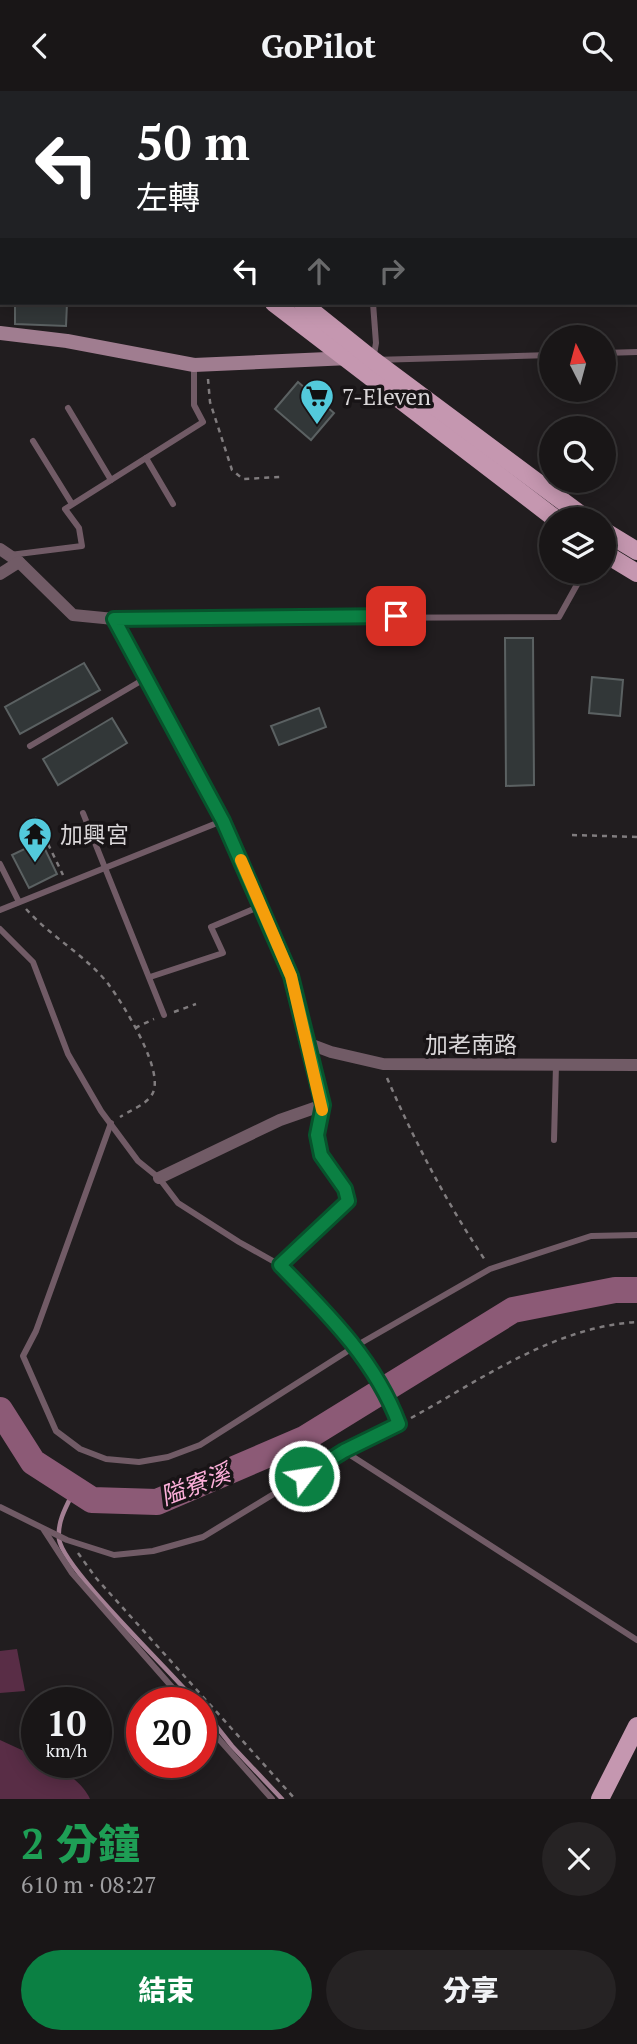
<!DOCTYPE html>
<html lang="zh-TW">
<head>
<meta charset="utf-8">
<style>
  :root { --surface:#191617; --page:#262324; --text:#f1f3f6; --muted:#9f9fa1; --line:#373536; --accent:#0b8043 }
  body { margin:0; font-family:"PT Serif","Noto Sans TC",serif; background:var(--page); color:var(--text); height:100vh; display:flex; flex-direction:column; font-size:26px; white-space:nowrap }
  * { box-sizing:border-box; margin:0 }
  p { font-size:23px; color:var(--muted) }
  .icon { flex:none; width:38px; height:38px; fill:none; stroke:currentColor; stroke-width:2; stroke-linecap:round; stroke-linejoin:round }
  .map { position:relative; height:1708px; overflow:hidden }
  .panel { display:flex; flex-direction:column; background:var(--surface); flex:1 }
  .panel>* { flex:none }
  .banner { position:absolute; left:0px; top:0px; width:637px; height:214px; box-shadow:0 4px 18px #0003,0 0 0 2px var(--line); background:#202124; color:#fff; overflow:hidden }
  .needle { width:46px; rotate:354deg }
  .fabs { position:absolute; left:539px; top:234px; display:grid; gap:14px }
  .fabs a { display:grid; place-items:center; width:77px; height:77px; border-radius:50%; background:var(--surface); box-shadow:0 4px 18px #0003,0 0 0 2px var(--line); font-size:35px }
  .speed { position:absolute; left:21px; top:1596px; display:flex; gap:14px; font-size:35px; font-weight:700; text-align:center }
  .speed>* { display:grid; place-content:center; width:91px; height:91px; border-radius:50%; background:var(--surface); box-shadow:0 4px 18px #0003,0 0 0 2px var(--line); line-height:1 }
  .speed small { font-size:18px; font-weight:400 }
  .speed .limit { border:10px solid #d22; background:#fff; color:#111 }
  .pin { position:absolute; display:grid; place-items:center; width:60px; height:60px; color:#fff; margin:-30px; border-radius:14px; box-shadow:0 4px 10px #0006 }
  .me { position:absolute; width:77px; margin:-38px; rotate:59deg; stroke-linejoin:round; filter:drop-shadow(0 0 5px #0008) }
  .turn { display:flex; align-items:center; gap:24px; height:147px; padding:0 21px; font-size:32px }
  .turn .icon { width:91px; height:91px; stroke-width:2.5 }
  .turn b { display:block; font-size:49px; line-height:60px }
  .lanes { display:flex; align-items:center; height:66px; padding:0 21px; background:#0003; justify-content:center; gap:35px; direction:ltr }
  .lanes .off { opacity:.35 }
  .round { display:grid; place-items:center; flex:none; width:74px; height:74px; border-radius:37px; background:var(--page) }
  .summary { display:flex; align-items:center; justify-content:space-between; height:119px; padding:0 21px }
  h1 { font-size:42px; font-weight:800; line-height:52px; color:#1e9e55 }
  .button { display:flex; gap:14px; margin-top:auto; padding:14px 21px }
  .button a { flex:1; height:80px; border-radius:42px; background:var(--accent); color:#fff; font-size:28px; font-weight:800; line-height:80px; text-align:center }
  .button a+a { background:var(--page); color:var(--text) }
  header { display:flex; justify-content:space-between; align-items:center; height:91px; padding:0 21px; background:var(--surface); font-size:32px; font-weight:800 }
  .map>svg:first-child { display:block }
  .green { fill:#592d46 }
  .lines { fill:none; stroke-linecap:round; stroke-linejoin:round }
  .stream { stroke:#a37f93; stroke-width:4.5 }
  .river { stroke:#8c5a76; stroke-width:26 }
  .building { fill:#323738; stroke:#5b6162; stroke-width:2 }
  .path { stroke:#807c7e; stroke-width:2.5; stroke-dasharray:5 5; stroke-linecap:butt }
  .lane { stroke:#715b66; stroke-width:6 }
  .street { stroke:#715b66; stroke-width:12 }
  .secondary { stroke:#a07d90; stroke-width:14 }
  .primary { stroke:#c597b0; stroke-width:18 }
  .route-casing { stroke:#07532c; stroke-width:18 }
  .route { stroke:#0b8043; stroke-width:12 }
  .slow { stroke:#f59e0b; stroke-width:12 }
  .labels { text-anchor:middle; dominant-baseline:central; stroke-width:7; stroke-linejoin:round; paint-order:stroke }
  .poi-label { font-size:23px; fill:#d9d6d8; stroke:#181416; text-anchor:start }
  .street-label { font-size:23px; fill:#d9d6d8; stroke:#181416 }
  .water-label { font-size:24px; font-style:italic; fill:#fdafda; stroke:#181416 }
</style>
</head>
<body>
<header><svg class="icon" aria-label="back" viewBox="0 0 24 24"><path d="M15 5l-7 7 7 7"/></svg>GoPilot<svg class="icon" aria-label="search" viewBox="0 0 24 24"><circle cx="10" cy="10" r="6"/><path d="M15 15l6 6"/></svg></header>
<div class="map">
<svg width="637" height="1708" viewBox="0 0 637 1708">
  <rect width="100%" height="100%" fill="#211d1f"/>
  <g class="green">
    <path d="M17 1558 25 1600 0 1602V1560Z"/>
    <path d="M0 1649 37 1666V1671C55 1671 83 1691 90 1708H0Z"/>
  </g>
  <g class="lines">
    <g class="stream">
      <path d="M75 1398C67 1414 57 1430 59 1448 63 1478 172 1581 197 1612"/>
      <path d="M201 1616 232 1655 282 1708"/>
    </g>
    <path class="river" d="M0 1319 33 1371 92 1409 157 1411 304 1348 513 1219 615 1199H637"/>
  </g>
  <g class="building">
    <path d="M15 212H67L66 235 15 233Z"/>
    <path d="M298 291 334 322 311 349 275 318Z"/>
    <path d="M505 547H533L534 694 506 695Z"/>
    <path d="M84 572 100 599 20 643 5 616Z"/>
    <path d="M592 586 623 589 620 625 589 622Z"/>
    <path d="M319 617 326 636 279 654 271 635Z"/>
    <path d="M112 627 127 652 58 694 43 668Z"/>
    <path d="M41 750 57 783 29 797 12 764Z"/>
  </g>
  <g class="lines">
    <g class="path">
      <path d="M208 288 210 311 232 379 243 388 280 386"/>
      <path d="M35 726 63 784"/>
      <path d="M572 744 637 746"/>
      <path d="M26 818C51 846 88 866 109 894 123 913 168 984 151 1005 145 1014 129 1020 120 1026"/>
      <path d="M174 921 196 913"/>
      <path d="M135 937 154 928"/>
      <path d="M387 987C415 1051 446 1111 485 1169"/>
      <path d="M411 1327C482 1288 554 1236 637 1231"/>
      <path d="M78 1462 96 1487 295 1708"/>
    </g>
    <g class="lane">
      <path d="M357 0V2"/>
      <path d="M632 2H637"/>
      <path d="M373 212 376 252 373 269 551 264"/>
      <path d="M604 262 637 261"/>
      <path d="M68 317 111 389"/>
      <path d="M33 350 72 413"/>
      <path d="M146 367 173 413"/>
      <path d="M10 464 82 455 79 437 65 418 203 331 194 314V275"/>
      <path d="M114 528 559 526 584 481"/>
      <path d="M30 655 146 587"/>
      <path d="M83 722 164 924"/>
      <path d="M0 773 19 811"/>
      <path d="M0 819 222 730"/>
      <path d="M0 838 33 871 68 963 101 1020 138 1070 159 1087 178 1112 239 1151 280 1174 330 1225 357 1258"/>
      <path d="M150 886 223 862 211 836 261 815"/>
      <path d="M111 1032 36 1240 23 1265 56 1340 80 1358 106 1368 139 1371 168 1366 200 1354 354 1256 490 1178 591 1145 637 1144"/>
      <path d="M554 1049 556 974"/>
      <path d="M344 1360 637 1549"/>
      <path d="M0 1416 67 1449 114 1464 153 1460 203 1446 344 1360 399 1333"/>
      <path d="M44 1439 72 1482 186 1612"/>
      <path d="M201 1628 272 1708"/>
    </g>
    <g class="street">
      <path d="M0 458 19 471 73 524 114 528 223 730 291 885 323 1014 317 1044 321 1064 345 1098 348 1110 280 1174"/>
      <path d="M0 483 19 471"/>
      <path d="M307 952 331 961 383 973 637 974"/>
      <path d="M159 1087 280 1029 323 1014"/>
      <path d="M362 1262 399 1333"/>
    </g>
    <path class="secondary" d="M0 242 67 250 194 274 350 267"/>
    <g class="primary">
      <path d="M4 0 6 2"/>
      <path d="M38 0 40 2"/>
      <path d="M274 212 557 429"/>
      <path d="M302 212 373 269 588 429"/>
      <path d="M604 440 637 460"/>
      <path d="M604 462 637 482"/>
      <path d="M600 1708 637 1635"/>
    </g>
  </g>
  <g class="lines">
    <g class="route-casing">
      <path id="route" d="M304 1385 344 1360 399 1333C375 1269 327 1222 280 1174L348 1110 345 1098 321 1064 317 1044 323 1014 291 885 223 730 114 528 396 525"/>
    </g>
    <use href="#route" class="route"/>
    <path class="slow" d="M241 769 291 885 322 1019"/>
  </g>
  <defs>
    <g id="supermarket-pin" transform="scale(1.75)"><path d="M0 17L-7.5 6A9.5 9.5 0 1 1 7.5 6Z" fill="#53cadc" stroke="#181416"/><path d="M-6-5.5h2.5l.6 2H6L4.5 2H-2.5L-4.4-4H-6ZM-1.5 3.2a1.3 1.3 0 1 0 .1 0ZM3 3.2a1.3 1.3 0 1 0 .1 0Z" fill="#111"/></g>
    <g id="temple-pin" transform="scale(1.75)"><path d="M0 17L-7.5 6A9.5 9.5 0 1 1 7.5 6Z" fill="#53cadc" stroke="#181416"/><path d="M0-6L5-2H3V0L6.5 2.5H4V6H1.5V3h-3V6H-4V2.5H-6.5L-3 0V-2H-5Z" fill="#111"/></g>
  </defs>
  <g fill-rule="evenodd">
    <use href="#supermarket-pin" x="317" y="305"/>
    <use href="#temple-pin" x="35" y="743"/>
  </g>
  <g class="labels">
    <g class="poi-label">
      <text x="342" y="305">7-Eleven</text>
      <text x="60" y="743">加興宮</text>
    </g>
    <g class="street-label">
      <text x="471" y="953">加老南路</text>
    </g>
    <g class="water-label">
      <text transform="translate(195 1393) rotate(-21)">隘寮溪</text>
    </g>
  </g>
</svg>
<div class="fabs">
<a><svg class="needle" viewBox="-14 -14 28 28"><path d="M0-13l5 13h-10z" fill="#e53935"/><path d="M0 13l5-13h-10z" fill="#9f9fa1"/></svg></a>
<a><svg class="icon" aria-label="search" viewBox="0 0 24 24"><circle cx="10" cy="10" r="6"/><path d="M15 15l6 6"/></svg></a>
<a><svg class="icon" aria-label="layers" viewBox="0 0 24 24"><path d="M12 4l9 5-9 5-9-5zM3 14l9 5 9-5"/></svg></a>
</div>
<div class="speed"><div>10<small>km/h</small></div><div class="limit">20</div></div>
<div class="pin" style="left:396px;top:525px;background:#d93025"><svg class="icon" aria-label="arrive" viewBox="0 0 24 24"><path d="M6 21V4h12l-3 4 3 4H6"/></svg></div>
<svg class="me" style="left:304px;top:1385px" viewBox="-20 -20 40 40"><circle r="17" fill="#0b8043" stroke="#fff" stroke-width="3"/><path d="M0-11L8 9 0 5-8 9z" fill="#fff"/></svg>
<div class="banner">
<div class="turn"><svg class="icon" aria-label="left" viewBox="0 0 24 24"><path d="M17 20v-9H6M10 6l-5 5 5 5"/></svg><div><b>50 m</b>左轉</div></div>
<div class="lanes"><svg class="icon" aria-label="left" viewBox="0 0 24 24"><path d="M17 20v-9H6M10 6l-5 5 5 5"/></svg><svg class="icon off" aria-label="ahead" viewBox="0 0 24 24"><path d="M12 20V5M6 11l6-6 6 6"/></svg><svg class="icon off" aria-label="right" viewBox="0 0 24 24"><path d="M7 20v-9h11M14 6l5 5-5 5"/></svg></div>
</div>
</div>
<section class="panel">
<div class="summary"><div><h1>2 分鐘</h1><p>610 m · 08:27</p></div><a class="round"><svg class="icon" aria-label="close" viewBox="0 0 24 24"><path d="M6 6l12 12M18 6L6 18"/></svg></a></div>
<div class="button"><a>結束</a><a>分享</a></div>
</section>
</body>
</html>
